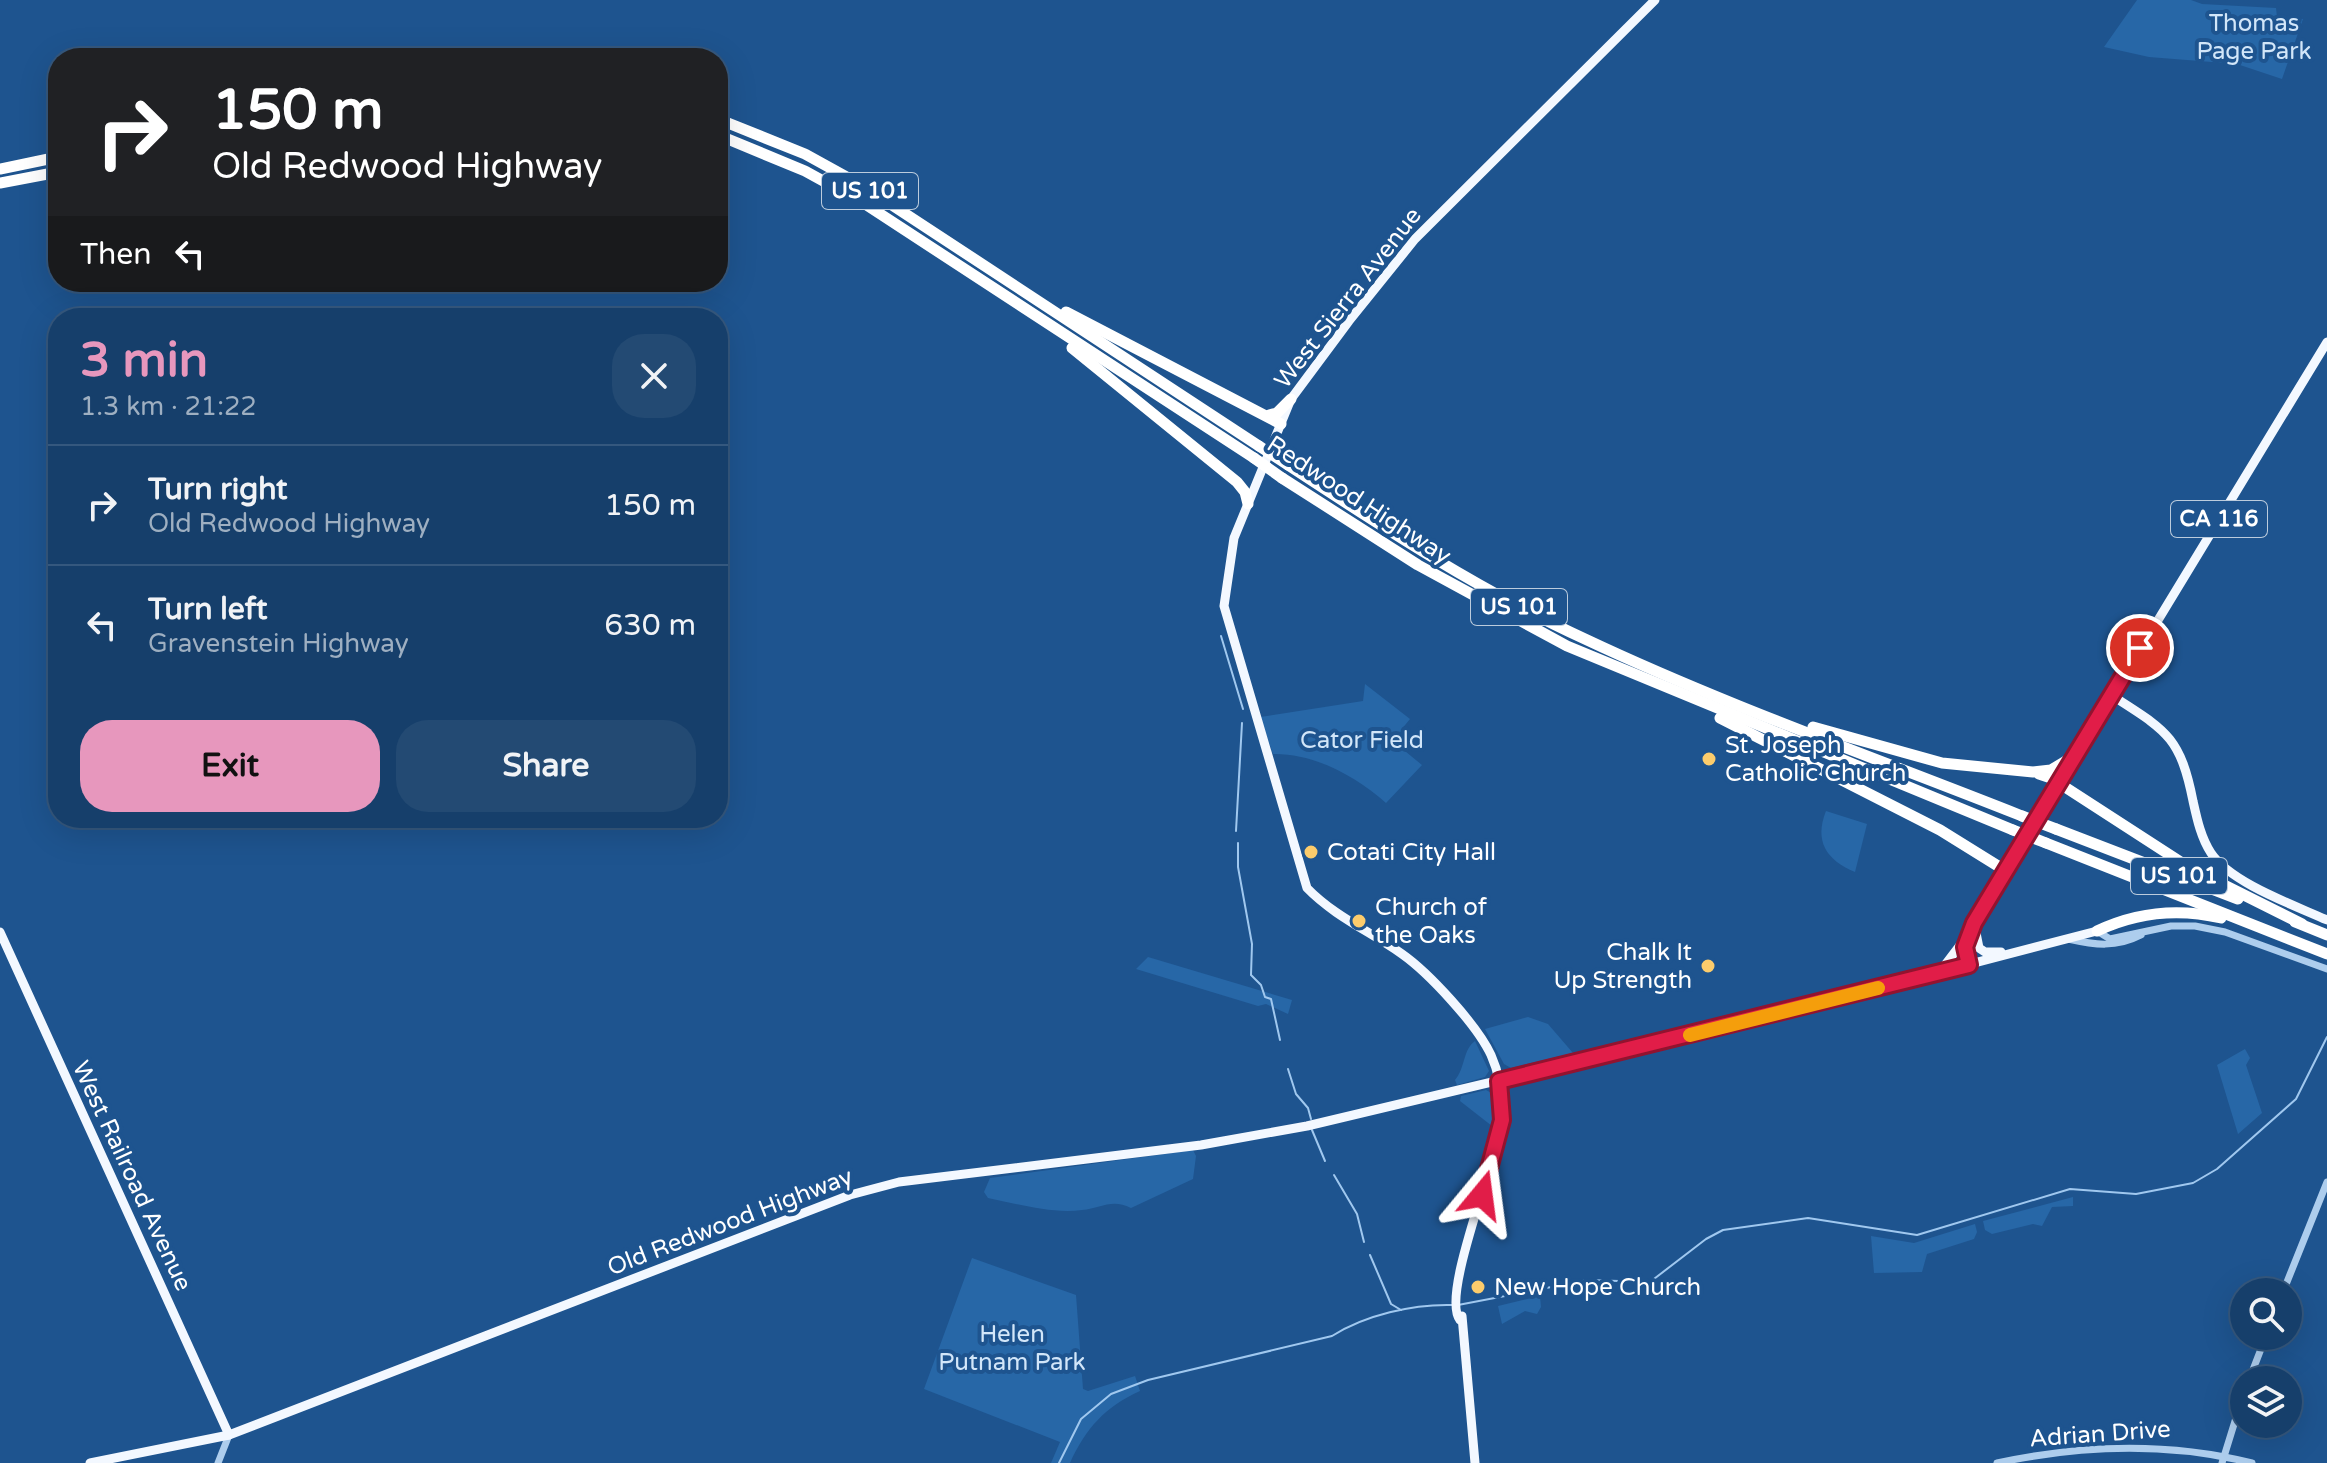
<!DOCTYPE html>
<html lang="en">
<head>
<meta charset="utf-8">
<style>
  :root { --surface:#163f6b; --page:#234a73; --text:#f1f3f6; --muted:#9eafc1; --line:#35587e; --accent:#e797bd }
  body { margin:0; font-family:"Varela Round",sans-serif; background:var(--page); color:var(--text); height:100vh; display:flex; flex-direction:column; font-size:30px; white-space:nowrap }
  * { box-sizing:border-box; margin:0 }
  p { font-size:26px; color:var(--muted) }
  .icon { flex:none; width:44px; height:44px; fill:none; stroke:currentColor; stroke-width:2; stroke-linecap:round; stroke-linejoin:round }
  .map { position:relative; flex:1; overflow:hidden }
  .side { position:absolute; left:48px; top:308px; width:680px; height:520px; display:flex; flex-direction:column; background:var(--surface); border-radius:32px; box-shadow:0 8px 32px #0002,0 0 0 2px var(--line) }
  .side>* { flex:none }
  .guide { position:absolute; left:48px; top:48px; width:680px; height:244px; border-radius:32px; box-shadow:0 8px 32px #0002,0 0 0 2px var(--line); background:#202124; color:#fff; overflow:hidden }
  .buttons { position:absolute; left:2230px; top:1278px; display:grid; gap:16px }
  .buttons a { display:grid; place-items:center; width:72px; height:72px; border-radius:50%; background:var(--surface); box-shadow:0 8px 32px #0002,0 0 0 2px var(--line); font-size:40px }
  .pin { position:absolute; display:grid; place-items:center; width:68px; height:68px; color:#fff; margin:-34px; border:4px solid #fff; border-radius:50%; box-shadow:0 2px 8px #0007 }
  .me { position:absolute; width:88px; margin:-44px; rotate:16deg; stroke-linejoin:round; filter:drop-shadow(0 0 6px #0008) }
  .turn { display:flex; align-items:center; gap:28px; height:168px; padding:0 32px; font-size:36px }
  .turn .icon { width:104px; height:104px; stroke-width:2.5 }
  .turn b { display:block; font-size:56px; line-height:68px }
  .then { display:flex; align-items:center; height:76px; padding:0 32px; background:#0003; gap:16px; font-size:30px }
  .round { display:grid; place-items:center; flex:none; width:84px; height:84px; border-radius:32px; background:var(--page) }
  .head { display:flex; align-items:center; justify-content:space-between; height:136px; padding:0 32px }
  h1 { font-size:48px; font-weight:700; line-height:60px; color:var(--accent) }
  .button { display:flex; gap:16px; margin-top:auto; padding:16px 32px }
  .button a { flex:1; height:92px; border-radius:32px; background:var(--accent); color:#111; font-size:32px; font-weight:700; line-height:92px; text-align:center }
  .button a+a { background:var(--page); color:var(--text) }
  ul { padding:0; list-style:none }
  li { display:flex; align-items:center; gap:24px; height:120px; padding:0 32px; border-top:2px solid var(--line) }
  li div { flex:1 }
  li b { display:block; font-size:30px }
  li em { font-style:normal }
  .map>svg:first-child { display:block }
  .green { fill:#2767a7 }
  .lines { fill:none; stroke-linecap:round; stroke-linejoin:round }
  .stream { stroke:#a0c8ef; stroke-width:2 }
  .minor { stroke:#adcded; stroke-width:7 }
  .major { stroke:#f3f8ff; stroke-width:9 }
  .highway { stroke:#fff; stroke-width:11 }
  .highway-bridge { stroke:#fff; stroke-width:11 }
  .route-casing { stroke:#92132f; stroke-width:20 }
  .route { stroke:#e11d48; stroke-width:14 }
  .slow { stroke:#f59e0b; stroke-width:14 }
  .poi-dot { fill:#fccc6c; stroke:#1e548f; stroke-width:3 }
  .labels { text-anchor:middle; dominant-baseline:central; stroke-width:8; stroke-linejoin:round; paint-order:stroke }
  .shield { fill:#1e548f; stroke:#bcccdd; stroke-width:2 }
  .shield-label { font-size:22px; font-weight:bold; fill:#fff }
  .park-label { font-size:24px; fill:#d2e6f9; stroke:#1e548f }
  .street-label { font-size:24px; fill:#fff; stroke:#1e548f }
  .poi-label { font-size:24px; fill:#fff; stroke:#1e548f; text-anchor:start }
</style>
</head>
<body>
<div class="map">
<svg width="2327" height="1463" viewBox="0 0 2327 1463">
  <rect width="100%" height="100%" fill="#1e548f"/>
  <g class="green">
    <path d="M2137 0H2191L2202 4 2276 8 2277 17 2303 19 2282 79 2237 64 2149 57 2104 47Z"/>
    <path d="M1365 684 1410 719 1401 730 1408 737 1400 747 1422 765 1386 803C1356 776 1313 753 1273 754L1260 717 1363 701Z"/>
    <path d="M1826 811 1867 824 1855 872C1826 860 1814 841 1826 811Z"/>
    <path d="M1148 957 1292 1000 1288 1014 1266 1004 1258 1006 1136 969Z"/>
    <path d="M1528 1017 1548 1024 1573 1053 1511 1068 1504 1064 1485 1029Z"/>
    <path d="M1475 1041 1489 1071 1485 1077 1457 1085 1455 1080C1465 1069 1463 1049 1475 1041Z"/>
    <path d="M2245 1049 2250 1058 2246 1065 2262 1113 2238 1134 2217 1065Z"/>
    <path d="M1486 1090 1495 1095 1492 1126 1460 1101 1461 1096Z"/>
    <path d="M1193 1150 1196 1156 1193 1179 1131 1208C1112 1198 1101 1208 1082 1210 1052 1214 1018 1204 988 1198L984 1192 990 1178Z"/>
    <path d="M2073 1197V1206L2052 1207 2042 1226 2033 1224 1992 1234 1985 1230 1983 1221Z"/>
    <path d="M1975 1224 1977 1232 1974 1239 1927 1254 1922 1272 1874 1273 1871 1236 1914 1243Z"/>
    <path d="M972 1258 1076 1295 1083 1389 1088 1391 1135 1376 1140 1391C1105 1407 1086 1428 1070 1463H1051L1060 1442 924 1389Z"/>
    <path d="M1540 1296 1541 1307 1537 1314 1525 1311 1502 1324 1498 1306Z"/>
  </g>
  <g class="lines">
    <g class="stream">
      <path d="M1221 636 1243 709"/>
      <path d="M1236 831 1242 723"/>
      <path d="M1238 843V867L1252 944 1251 975 1261 985 1265 997 1271 999 1280 1040"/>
      <path d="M1288 1069 1296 1094 1308 1108 1311 1119"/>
      <path d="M1312 1130 1325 1161"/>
      <path d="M1334 1175 1357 1214 1364 1242"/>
      <path d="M1370 1255 1391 1304 1401 1310"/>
      <path d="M1458 1305 1588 1280 1650 1282 1706 1239 1723 1230 1808 1218 1917 1235 2070 1189 2136 1194 2193 1183 2217 1169 2296 1099 2327 1037"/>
      <path d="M1059 1463 1081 1419 1111 1394 1148 1380 1332 1336C1365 1315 1413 1304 1452 1305"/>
    </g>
    <g class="minor">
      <path d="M2097 931 2110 939 2171 926H2195L2225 932 2327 969"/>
      <path d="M2068 939C2095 945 2116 948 2141 935"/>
      <path d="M2283 1292 2327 1182"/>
      <path d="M2249 1380 2266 1336"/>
      <path d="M218 1463 229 1435"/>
      <path d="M1997 1463C2081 1445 2168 1442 2252 1463"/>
      <path d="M2222 1463 2244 1392"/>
    </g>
    <g class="major">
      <path d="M2111 695C2165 730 2180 735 2193 801 2197 819 2201 838 2211 853 2231 883 2294 905 2327 920"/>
      <path d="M1974 923 1979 948 1985 952H2001"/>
      <path d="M0 932 229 1435"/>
      <path d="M1969 965 1965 947 1974 923 2327 342"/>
      <path d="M1942 969 1964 940"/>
      <path d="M1462 1316 1475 1463"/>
      <path d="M1460 1320C1440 1296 1498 1158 1502 1120 1503 1098 1500 1075 1491 1055 1477 1025 1429 973 1402 954 1371 932 1334 916 1307 888L1224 606 1234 538 1291 399 1349 321 1415 239 1655 0"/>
      <path d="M90 1463 229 1435 850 1195 899 1182 1201 1145 1307 1126 1790 1011 2097 931"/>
    </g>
    <g class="highway">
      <path d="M718 119 805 154 863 186 1259 446"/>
      <path d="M718 135 805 171 865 204 1254 458"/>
      <path d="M0 169 58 157"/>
      <path d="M0 183 58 172"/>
      <path d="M1066 312 1281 424"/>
      <path d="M1072 348 1237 482 1245 492 1248 504"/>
      <path d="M1269 415 1277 413 1291 399"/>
      <path d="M1288 465C1384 528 1480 591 1585 639 1727 706 1876 758 2022 816"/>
      <path d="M1282 478 1418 565 1567 646 2013 830"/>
      <path d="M1720 718 1940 830 2006 871"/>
      <path d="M1813 727 1942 763 2033 772 2051 770 2071 758"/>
      <path d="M2039 774 2051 778 2190 868 2302 924"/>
      <path d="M2056 829 2238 899"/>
      <path d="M2046 843 2327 954"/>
      <path d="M2295 922 2327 935"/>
      <path d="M2097 931C2137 912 2178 908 2221 918"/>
    </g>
    <g class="highway-bridge">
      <path d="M1259 446 1288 465"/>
      <path d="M1254 458 1282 478"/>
      <path d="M2022 816 2056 829"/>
      <path d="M2013 830 2046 843"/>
    </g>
  </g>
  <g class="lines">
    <g class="route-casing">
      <path id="route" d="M1482 1195 1502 1120 1499 1081 1969 965 1965 947 1974 923 2140 648"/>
    </g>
    <use href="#route" class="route"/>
    <path class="slow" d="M1690 1035 1878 988"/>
  </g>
  <g class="poi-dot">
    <circle cx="1709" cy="759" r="8"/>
    <circle cx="1311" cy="852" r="8"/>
    <circle cx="1359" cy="921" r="8"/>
    <circle cx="1708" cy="966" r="8"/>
    <circle cx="1478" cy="1287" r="8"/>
  </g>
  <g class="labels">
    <g class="shield">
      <rect x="822" y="173" width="96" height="36" rx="6"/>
      <rect x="2171" y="501" width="96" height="36" rx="6"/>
      <rect x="1471" y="589" width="96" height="36" rx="6"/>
      <rect x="2131" y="858" width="96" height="36" rx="6"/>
    </g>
    <g class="shield-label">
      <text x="870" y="191">US 101</text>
      <text x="2219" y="519">CA 116</text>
      <text x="1519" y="607">US 101</text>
      <text x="2179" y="876">US 101</text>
    </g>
    <g class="park-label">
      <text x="2254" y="23">Thomas<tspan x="2254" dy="28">Page Park</tspan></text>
      <text x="1362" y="740">Cator Field</text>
      <text x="1012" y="1334">Helen<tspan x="1012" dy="28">Putnam Park</tspan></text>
    </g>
    <g class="street-label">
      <text transform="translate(1348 298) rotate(-52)">West Sierra Avenue</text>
      <text transform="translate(1359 500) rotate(33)">Redwood Highway</text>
      <text transform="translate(132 1176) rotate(65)">West Railroad Avenue</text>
      <text transform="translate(730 1222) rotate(-21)">Old Redwood Highway</text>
      <text transform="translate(2100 1434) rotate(-4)">Adrian Drive</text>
    </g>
    <g class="poi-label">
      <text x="1725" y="745">St. Joseph<tspan x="1725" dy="28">Catholic Church</tspan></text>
      <text x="1327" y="852">Cotati City Hall</text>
      <text x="1375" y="907">Church of<tspan x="1375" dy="28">the Oaks</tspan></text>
      <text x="1692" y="952" text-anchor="end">Chalk It<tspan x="1692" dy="28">Up Strength</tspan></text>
      <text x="1494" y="1287">New Hope Church</text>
    </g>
  </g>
</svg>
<div class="buttons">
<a><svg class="icon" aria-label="search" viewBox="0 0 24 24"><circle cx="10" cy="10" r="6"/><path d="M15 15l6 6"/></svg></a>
<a><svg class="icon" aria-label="layers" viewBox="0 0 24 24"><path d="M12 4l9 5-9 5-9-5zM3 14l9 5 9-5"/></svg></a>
</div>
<div class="pin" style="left:2140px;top:648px;background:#d93025"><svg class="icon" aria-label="arrive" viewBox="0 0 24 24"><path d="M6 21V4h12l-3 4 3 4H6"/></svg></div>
<svg class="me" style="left:1482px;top:1195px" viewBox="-20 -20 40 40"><path d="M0-17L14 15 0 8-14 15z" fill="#e11d48" stroke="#fff" stroke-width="4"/></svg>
<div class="guide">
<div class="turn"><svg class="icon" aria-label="right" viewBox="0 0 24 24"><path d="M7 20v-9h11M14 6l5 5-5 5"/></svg><div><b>150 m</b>Old Redwood Highway</div></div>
<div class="then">Then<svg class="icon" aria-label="left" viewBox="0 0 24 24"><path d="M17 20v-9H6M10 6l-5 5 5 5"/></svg></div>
</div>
<section class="side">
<div class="head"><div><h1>3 min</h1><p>1.3 km · 21:22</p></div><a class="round"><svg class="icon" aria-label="close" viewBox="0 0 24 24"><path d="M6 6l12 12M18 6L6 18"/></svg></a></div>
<ul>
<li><svg class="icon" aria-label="right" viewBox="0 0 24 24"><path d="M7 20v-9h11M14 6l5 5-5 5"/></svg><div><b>Turn right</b><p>Old Redwood Highway</p></div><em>150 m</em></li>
<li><svg class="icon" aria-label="left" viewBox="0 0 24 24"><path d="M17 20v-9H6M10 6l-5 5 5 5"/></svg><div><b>Turn left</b><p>Gravenstein Highway</p></div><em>630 m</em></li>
</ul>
<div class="button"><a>Exit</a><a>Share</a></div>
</section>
</div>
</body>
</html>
